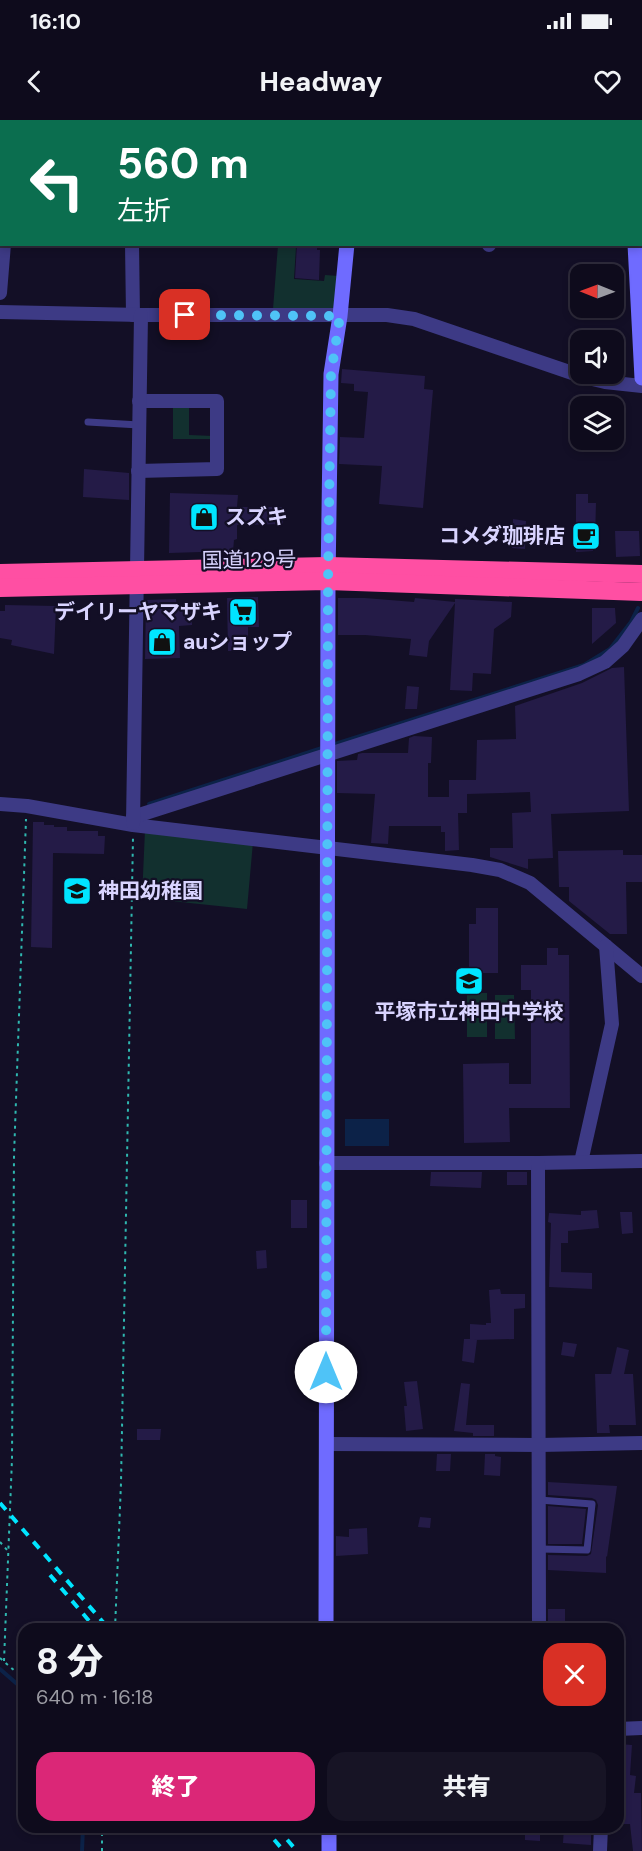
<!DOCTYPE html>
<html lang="ja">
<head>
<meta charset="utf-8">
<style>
  :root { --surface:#0e0b1c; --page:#171425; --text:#f1f3f6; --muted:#9b9ba3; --line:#2e2b3b; --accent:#db2777 }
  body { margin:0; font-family:"DM Sans","Noto Sans JP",sans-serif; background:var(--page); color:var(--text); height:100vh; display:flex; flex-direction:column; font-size:22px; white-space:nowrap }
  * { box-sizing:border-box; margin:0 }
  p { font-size:20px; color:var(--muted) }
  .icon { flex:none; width:33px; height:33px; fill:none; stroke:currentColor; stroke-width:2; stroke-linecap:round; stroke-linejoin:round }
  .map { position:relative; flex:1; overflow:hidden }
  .side { position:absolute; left:18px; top:1503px; width:606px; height:210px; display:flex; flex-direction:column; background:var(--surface); border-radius:18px; box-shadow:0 3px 9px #0003,0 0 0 2px var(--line) }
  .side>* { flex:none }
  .hud { position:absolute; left:0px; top:0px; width:642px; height:126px; box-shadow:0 3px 9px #0003,0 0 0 2px var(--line); background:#0b6e4f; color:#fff; overflow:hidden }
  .needle { width:39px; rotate:271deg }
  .fabs { position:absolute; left:570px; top:144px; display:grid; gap:12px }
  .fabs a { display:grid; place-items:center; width:54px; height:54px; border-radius:12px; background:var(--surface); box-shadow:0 3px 9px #0003,0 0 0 2px var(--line); font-size:30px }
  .pin { position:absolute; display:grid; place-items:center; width:51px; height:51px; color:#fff; margin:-26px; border-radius:12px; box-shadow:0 3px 9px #0006 }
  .me { position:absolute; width:66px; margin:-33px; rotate:0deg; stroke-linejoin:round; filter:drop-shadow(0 0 4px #0008) }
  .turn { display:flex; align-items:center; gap:21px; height:126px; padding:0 18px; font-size:27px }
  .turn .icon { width:78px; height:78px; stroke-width:2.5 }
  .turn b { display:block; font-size:42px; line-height:51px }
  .round { display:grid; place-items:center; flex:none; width:63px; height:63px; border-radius:18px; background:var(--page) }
  .headline { display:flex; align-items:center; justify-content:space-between; height:102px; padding:0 18px }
  h1 { font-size:36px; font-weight:800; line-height:45px }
  .button { display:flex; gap:12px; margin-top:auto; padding:12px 18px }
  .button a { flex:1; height:69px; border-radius:18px; background:var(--accent); color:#fff; font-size:24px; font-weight:800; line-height:69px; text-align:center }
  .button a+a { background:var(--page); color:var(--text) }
  .status { display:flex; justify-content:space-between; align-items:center; height:42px; padding:0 30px; background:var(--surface); direction:ltr }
  .status svg { height:16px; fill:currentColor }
  header { display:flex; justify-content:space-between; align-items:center; height:78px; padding:0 18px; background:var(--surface); font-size:27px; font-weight:800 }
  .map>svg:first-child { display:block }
  .green { fill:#12302f }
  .water { fill:#0c2248 }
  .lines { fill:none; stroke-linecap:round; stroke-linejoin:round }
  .stream { stroke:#0c2248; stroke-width:4 }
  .building { fill:#241b47 }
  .path { stroke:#2fb8b0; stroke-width:2; stroke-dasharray:3 4.5; stroke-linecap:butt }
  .lane { stroke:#3d3a85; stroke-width:7 }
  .street { stroke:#3d3a85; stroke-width:14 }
  .secondary { stroke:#6f6bff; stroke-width:15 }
  .highway { stroke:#ff4fa3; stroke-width:18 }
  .rail { stroke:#00e5ff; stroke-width:4; stroke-dasharray:9 8; stroke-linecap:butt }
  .route { stroke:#4fc3f7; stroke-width:10; stroke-dasharray:0 18 }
  .labels { text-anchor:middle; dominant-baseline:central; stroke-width:4.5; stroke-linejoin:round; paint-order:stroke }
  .poi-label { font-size:21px; font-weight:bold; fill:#d9d4ff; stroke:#130f26; text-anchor:start }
  .street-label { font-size:21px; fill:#d9d4ff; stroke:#130f26 }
</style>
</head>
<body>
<div class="status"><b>16:10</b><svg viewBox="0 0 49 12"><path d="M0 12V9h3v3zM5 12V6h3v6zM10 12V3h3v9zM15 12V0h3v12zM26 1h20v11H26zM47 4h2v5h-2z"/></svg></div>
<header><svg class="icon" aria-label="back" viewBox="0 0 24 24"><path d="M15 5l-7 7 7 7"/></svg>Headway<svg class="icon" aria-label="heart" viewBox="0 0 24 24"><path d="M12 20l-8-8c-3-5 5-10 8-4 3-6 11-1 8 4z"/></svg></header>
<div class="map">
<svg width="642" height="1731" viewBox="0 0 642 1731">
  <rect width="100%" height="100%" fill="#130f26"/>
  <g class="green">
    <path d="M278 125H287L288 127H296L294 159 324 161 325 155 339 156 337 185 333 190 273 189Z"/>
    <path d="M173 282H189V315L213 316V319H173Z"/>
    <path d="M145 710 253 722 247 789 142 778Z"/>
    <rect x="467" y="873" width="20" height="44"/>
    <path d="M495 875H514L515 919H495Z"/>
  </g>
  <rect class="water" x="345" y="999" width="44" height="27"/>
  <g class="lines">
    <g class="stream">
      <path d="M332 625 584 545 610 529 631 502 638 488"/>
      <path d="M149 684 322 628"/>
      <path d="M0 1549 24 1570"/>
      <path d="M82 1731 83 1707"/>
    </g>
  </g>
  <g class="building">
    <path d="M297 124H317V130H320L319 160 295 158Z"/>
    <path d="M342 249 425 256 424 269 433 270 423 388 379 384 382 346 339 344 340 317 364 318 368 272 354 271V264L341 263Z"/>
    <path d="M84 349 129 353V380L83 377Z"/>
    <path d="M170 373 238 375 237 387H282L283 404 237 405V419L234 420 233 431 169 433Z"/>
    <path d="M576 374H588V383H596L595 420H593V431L576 432Z"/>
    <path d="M513 399 526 401 525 429 512 428Z"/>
    <path d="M615 411H639L640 436 616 437Z"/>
    <path d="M258 477 259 507H248V531H228L227 478Z"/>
    <path d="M338 478H365L414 482 415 478 455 482V479L512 482 511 497 494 509 491 554 473 553 472 571 450 570 455 483 429 521 427 537 409 535 411 519 365 515H338Z"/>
    <path d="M176 479 177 490H192V505L179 506 180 538 145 539 146 480Z"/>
    <path d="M5 485 56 486 54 534 11 525 12 520 0 518V491H5Z"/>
    <path d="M592 488H615L616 503 592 524Z"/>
    <path d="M624 547 629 691 551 694 553 738 528 739V749L490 737V728H513L512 693 531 692 530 672 467 674V693H458L459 730 445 731V712H441V706H389L388 724 371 723 375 674 337 673V641L357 640 358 634 362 633H408L409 618 414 616 432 617 431 643H428V677H449V660H476L477 620 516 619 515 586 582 563 612 548Z"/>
    <path d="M407 566 419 567 417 589H405Z"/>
    <path d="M33 702H44V705H54V707H67V711H98V716H105L104 734 53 733 52 828 31 827Z"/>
    <path d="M623 730V735H642V762H626L627 814H610L569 781V767H559L558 731Z"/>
    <path d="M476 788H498V853H469V804H476Z"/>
    <path d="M547 828H558V835H569L570 988H509L510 1022 464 1023 463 944 509 943V964H531V870H521V845H547Z"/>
    <path d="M431 1052H482L481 1068 430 1066Z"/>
    <rect x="507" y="1052" width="20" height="13"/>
    <rect x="291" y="1080" width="16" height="28"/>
    <path d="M597 1090 599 1108 568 1111V1123H561V1152L592 1153V1169L549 1167 551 1103 548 1102 549 1093 581 1095V1091Z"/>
    <path d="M620 1092H632L633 1113 622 1114Z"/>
    <path d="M266 1130 267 1148 257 1149 256 1131Z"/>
    <path d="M500 1169 501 1174H525V1188L514 1189V1219L474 1220H477L474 1243 462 1241 464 1219H470V1204L486 1205V1203H491L489 1170Z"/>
    <path d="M563 1222 577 1224 574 1237 561 1235Z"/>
    <path d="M617 1227 629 1230 624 1254H633L636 1305H609L610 1313H597L595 1254H611Z"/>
    <path d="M417 1261 423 1309 406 1311 404 1286H407L404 1262Z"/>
    <path d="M461 1263 470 1264 466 1305H494V1316H473V1313L454 1311Z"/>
    <path d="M137 1309H161L160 1320H137Z"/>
    <path d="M437 1334H451L450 1351H436Z"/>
    <path d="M485 1334H495V1336L501 1337 500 1356 484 1355Z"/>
    <path d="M548 1362 617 1366 607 1437 606 1436V1453L548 1450V1435L587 1436 591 1434 598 1385 596 1380 592 1378 548 1375Z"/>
    <path d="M548 1386 586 1389 582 1424H548Z"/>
    <path d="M420 1397 431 1398 430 1408 418 1407Z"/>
    <path d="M367 1408 368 1434 336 1436V1416L349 1417V1409Z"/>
    <path d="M548 1489H565V1506H559V1509H548Z"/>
    <path d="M618 1624 632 1625 630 1655 636 1656 634 1673H641L642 1731H633L630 1704H618L619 1663H618Z"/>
    <path d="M525 1707H540V1721L525 1720Z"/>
    <path d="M564 1707H579V1713L591 1714V1725L563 1723Z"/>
  </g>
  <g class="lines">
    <g class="path">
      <path d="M0 1422 8 1431"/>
      <path d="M115 1509 121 1363 133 717"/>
      <path d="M0 1538 24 1559"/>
      <path d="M4 1541 12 1339 14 1036 26 699"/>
      <path d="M102 1731V1707"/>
    </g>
    <g class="lane">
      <path d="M88 302 139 305"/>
      <path d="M539 1380 592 1384 587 1430 540 1429"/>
    </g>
    <g class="street">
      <path d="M132 0V2"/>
      <path d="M12 2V0"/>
      <path d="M229 2V0"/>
      <path d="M640 104H642"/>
      <path d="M132 124 133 195"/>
      <path d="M489 124V125"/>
      <path d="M0 173 4 124"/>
      <path d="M0 192 141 195H387L414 199 584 257 605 262 642 266"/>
      <path d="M138 351 217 349V281H139"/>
      <path d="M0 684 27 686 133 705 472 745 500 750 530 763 642 856"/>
      <path d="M133 697 579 554 605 542 623 526 642 499"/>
      <path d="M133 703 141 195"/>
      <path d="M581 1042 612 904 606 826"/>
      <path d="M326 1043H538L642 1041"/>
      <path d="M538 1043 539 1509"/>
      <path d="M326 1324 539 1325 642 1323"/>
      <path d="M618 1609 642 1608"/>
      <path d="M600 1731 601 1707"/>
    </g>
    <g class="secondary">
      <path d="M628 0V2"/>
      <path d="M351 2V0"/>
      <path d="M635 124 642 258"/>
      <path d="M326 1509 328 461 331 254 340 196 347 124"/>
      <path d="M329 1707V1731"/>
    </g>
    <g class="highway">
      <path d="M0 453 328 446 642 454"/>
      <path d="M0 468 328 461 642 472"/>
    </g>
    <g class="rail">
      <path d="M0 1383 109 1509"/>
      <path d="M50 1455 96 1509"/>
      <path d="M263 1707 284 1731"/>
      <path d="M276 1707 297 1731"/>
    </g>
  </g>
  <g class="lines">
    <path class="route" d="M185 195 340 196 331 254 328 461 326 1252"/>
  </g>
  <defs>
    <g id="shop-square" transform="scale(1.5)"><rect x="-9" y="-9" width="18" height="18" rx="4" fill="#00e5ff" stroke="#130f26"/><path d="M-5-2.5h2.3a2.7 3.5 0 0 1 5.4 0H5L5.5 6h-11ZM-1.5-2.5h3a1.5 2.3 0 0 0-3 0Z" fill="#111"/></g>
    <g id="cafe-square" transform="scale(1.5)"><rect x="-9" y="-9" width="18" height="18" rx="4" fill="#00e5ff" stroke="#130f26"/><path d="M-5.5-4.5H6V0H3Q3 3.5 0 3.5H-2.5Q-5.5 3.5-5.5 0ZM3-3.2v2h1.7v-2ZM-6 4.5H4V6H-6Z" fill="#111"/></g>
    <g id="supermarket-square" transform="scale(1.5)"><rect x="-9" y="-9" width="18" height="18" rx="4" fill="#00e5ff" stroke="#130f26"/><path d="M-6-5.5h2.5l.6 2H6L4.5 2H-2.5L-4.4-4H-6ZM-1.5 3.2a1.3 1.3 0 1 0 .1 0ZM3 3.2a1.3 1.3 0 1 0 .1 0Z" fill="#111"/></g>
    <g id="school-square" transform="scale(1.5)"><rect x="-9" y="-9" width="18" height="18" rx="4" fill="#00e5ff" stroke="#130f26"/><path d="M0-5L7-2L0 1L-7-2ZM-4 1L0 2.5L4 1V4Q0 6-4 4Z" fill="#111"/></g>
  </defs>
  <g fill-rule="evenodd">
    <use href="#shop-square" x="204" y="397"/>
    <use href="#cafe-square" x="586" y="416"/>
    <use href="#supermarket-square" x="243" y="492"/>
    <use href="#shop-square" x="162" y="522"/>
    <use href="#school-square" x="77" y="771"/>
    <use href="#school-square" x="469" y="861"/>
  </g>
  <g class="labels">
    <g class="poi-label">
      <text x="225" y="397">スズキ</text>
      <text x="565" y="416" text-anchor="end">コメダ珈琲店</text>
      <text x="222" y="492" text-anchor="end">デイリーヤマザキ</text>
      <text x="183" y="522">auショップ</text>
      <text x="98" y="771">神田幼稚園</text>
      <text x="469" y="892" text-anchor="middle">平塚市立神田中学校</text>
    </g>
    <g class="street-label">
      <text transform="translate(249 440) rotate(-1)">国道129号</text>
    </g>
  </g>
</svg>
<div class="fabs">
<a><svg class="needle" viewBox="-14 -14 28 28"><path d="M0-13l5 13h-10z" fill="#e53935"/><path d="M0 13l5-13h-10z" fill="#9b9ba3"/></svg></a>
<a><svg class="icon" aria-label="sound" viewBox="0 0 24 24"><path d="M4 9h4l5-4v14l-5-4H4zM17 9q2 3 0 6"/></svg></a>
<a><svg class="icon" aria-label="layers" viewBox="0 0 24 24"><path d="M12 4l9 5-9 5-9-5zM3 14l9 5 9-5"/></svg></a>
</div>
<div class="pin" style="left:185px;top:195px;background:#d93025"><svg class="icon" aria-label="arrive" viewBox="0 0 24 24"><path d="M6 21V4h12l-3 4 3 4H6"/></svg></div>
<svg class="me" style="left:326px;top:1252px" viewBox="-20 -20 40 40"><circle r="19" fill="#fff"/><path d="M0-13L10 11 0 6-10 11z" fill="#4fc3f7"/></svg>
<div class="hud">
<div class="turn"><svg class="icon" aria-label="left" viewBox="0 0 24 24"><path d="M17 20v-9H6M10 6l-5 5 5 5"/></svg><div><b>560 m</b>左折</div></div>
</div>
<section class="side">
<div class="headline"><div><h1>8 分</h1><p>640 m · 16:18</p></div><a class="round" style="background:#d93025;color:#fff"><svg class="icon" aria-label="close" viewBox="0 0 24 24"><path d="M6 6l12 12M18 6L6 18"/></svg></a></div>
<div class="button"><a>終了</a><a>共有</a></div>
</section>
</div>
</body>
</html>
